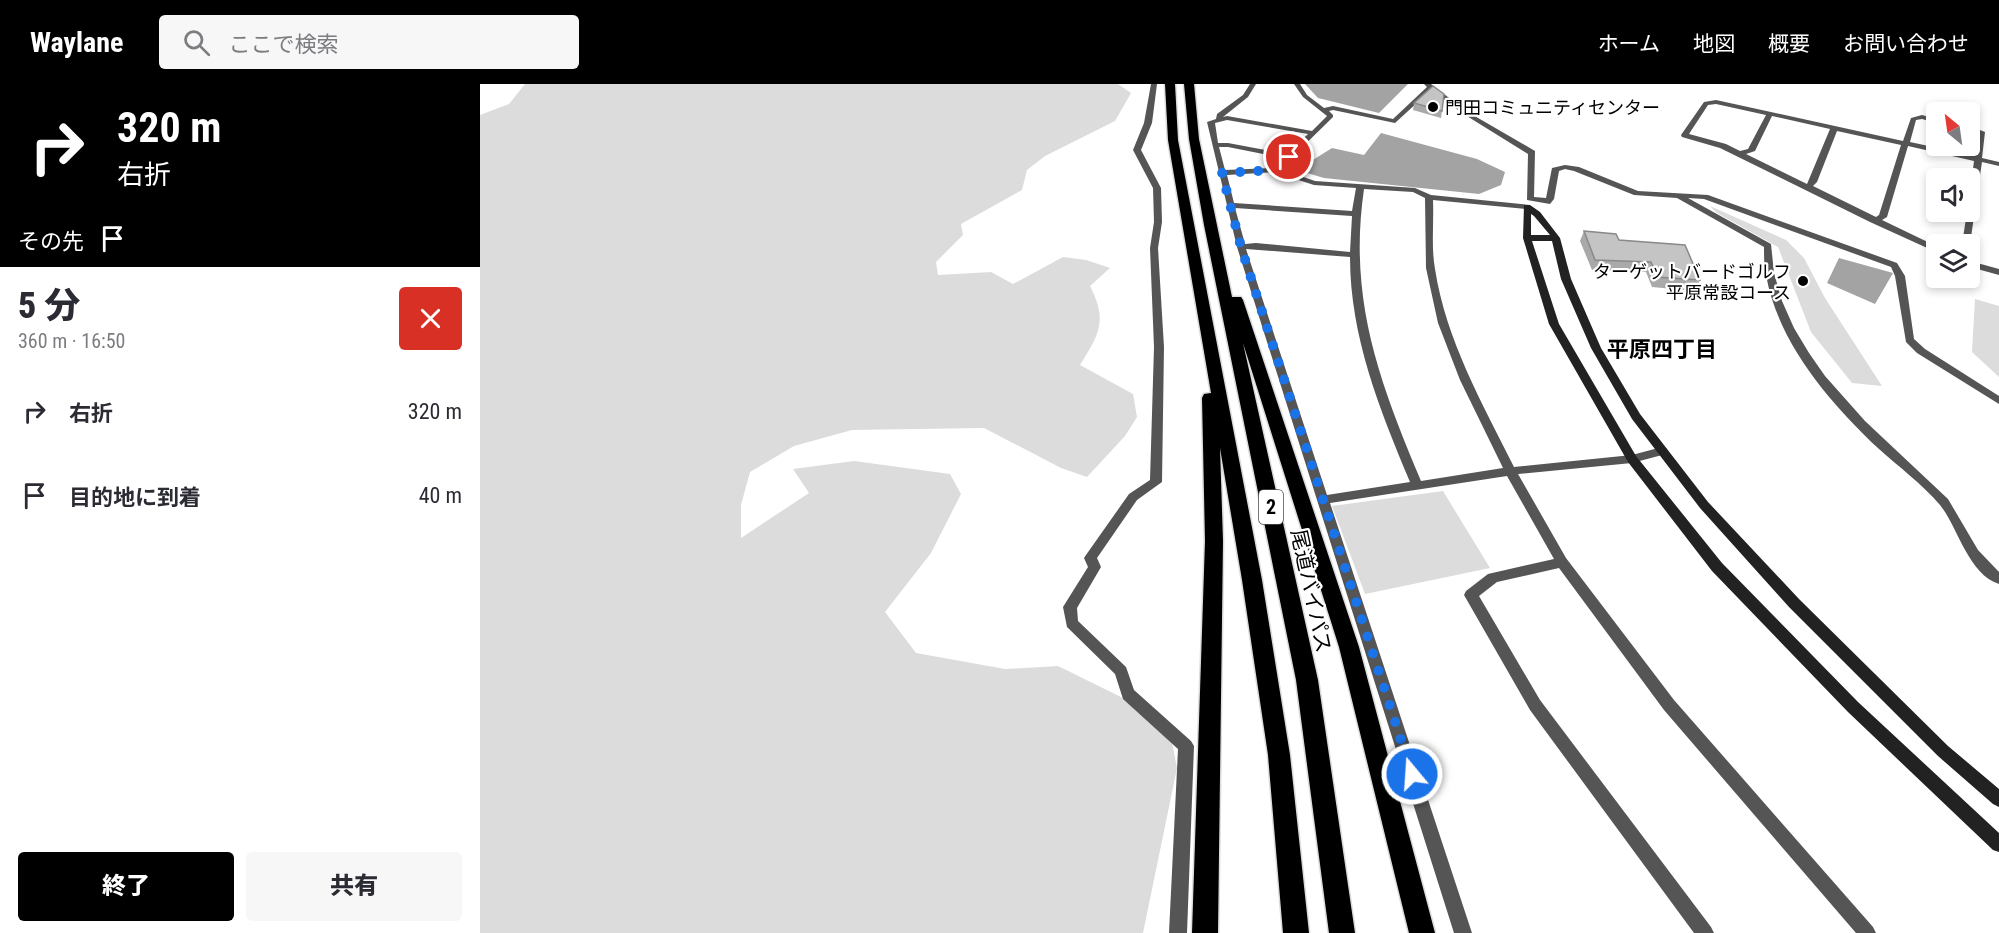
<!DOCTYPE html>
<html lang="ja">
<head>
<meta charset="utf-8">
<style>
  :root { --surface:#fff; --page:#f7f7f7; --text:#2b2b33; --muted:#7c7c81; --accent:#000 }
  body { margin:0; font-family:"Roboto Condensed","Noto Sans JP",sans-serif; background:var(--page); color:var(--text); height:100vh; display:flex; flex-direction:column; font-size:22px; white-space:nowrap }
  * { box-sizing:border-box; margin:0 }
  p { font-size:20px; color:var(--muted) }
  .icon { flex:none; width:33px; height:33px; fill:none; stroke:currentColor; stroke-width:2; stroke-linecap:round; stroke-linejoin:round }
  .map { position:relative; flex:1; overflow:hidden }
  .side { display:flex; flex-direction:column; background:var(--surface); width:480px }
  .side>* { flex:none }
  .banner { background:#000; color:#fff; overflow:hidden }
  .needle { width:39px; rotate:331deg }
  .fabs { position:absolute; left:1446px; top:18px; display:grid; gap:12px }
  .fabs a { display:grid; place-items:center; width:54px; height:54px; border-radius:6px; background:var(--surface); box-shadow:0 3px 9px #0003; font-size:30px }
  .pin { position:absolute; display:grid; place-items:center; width:51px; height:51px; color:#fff; margin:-26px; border:3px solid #fff; border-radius:50%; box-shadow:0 2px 6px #0007 }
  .me { position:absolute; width:66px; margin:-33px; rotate:342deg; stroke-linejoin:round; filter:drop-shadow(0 0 4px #0008) }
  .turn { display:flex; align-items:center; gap:21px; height:126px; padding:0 18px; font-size:27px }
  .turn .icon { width:78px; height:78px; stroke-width:2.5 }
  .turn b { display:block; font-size:42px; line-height:51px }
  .then { display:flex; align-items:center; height:57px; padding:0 18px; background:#0003; gap:12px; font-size:22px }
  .round { display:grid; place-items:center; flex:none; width:63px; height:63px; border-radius:6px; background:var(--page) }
  .overview { display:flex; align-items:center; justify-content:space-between; height:102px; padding:0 18px }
  h1 { font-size:36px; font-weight:800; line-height:45px }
  .action { display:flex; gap:12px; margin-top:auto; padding:12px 18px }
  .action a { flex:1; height:69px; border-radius:6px; background:var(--accent); color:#fff; font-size:24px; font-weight:800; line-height:69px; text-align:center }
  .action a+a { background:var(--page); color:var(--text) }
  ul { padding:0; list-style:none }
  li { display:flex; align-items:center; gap:18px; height:84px; padding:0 18px }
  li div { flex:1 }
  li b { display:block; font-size:22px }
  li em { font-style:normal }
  header { display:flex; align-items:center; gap:36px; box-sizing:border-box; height:84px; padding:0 30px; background:var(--accent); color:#fff }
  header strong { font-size:28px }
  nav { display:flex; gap:33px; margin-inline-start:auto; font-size:21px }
  .search { width:420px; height:54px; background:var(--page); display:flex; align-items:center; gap:15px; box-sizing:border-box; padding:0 21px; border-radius:6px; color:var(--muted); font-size:22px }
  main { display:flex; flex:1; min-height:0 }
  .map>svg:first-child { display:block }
  .green { fill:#dcdcdc }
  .water { fill:#a3a3a3 }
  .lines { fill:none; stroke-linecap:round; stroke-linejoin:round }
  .highway-casing { stroke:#dbdbdb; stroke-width:3 }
  .street { fill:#555; fill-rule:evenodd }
  .secondary { fill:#222; fill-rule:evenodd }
  .highway { fill:#000; fill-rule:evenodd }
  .wall { fill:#a9a9a9 }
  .building { fill:#c4c4c4; stroke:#898989; stroke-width:1.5 }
  .route { stroke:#1a73e8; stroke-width:10; stroke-dasharray:0 18 }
  .poi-dot { fill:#000; stroke:#fff; stroke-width:2 }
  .labels { text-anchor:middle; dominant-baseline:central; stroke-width:4.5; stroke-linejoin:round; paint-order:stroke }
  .far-poi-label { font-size:18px; fill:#000; stroke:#fff; text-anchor:start }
  .shield { fill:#fff; stroke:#4c4c4c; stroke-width:1.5 }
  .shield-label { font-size:20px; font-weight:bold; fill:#000 }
  .street-label { font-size:21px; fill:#000; stroke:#fff }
  .neighbourhood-label { font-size:22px; font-weight:bold; fill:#000; stroke:#fff }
</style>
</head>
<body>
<header>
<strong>Waylane</strong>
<div class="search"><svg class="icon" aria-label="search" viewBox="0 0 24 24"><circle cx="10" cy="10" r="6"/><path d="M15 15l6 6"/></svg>ここで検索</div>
<nav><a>ホーム</a><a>地図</a><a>概要</a><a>お問い合わせ</a></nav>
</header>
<main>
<section class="side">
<div class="banner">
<div class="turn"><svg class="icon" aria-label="right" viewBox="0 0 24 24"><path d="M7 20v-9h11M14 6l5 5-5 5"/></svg><div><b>320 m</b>右折</div></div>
<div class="then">その先<svg class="icon" aria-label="arrive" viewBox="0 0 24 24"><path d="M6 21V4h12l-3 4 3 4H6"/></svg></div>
</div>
<div class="overview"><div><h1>5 分</h1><p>360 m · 16:50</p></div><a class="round" style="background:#d93025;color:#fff"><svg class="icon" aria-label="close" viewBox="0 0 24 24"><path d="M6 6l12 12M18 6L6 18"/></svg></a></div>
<ul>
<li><svg class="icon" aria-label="right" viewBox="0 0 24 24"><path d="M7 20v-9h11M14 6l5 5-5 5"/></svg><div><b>右折</b></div><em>320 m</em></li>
<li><svg class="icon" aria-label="arrive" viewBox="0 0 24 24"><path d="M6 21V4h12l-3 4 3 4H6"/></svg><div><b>目的地に到着</b></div><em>40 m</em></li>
</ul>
<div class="action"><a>終了</a><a>共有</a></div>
</section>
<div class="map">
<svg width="1519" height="849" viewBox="0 0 1519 849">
  <rect width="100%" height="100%" fill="#fff"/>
  <g class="green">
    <path d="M45 0H638L651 9 635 37 565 72 547 86 542 106 481 140 483 151 456 178 458 191 511 188 533 200 583 173 606 176 630 184 610 202C628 237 619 250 600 281L653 310 657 333 645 352 607 393 581 384 504 344 372 346 314 362 270 388 261 421V454L329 409 313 385 374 377 470 390 481 410 451 469 405 528 436 569 525 585 578 582 641 613 691 653 697 684 663 849H0V31L29 20Z"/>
    <path d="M1230 122 1306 156 1324 174 1345 214 1402 302 1372 299 1331 248 1298 163 1237 129Z"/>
    <path d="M1495 215 1519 222V293L1492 268Z"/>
    <path d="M963 407 1010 484 885 510 852 422Z"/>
  </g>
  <g class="water">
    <path d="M825 0H928L899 29 838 14Z"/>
    <path d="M901 49 997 75 1025 88 1021 101 999 110 844 94 817 86 852 64 884 71Z"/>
    <path d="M1359 174 1413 189 1395 220 1347 199Z"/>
  </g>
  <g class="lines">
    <g class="highway-casing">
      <g id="highway">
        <path d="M685 0H695L698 56 782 496 810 671 829 849H803L788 671 762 496 740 364 743 457 738 849H712L725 457 722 314 724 310 731 309 688 56Z"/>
        <path d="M704 0H714L719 55 752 213H761L763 216 879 563 955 849H929L859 563 763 259 838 596 875 849H849L816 596 724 141 709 55Z"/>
      </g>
    </g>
    <g class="street">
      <path d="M671 0H677L672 39 661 66 681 104 682 138 678 164 684 263 682 398 657 416 617 474 621 483 597 524 598 537 646 583 654 606 711 657 714 662 707 849H689L698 665 643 615 635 590 587 543 583 523 608 483 604 474 606 471 649 410 670 396 674 263 670 164 674 138 673 104 653 66 664 39Z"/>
      <path d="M770 0H776L768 13 743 33 747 32 832 47 847 32 823 13 814 0H820L827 11 844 24 853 22 913 35 947 3 944 0H951L986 27 1055 67 1054 113 1066 114 1072 84 1085 81 1099 83 1158 107 1228 111 1417 179 1425 192 1434 255 1445 265 1519 312V320L1437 269 1426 258 1415 192 1411 183 1224 115 1208 114 1291 160 1294 189 1302 217 1314 244 1329 269 1345 292 1385 337 1468 415 1498 466 1519 488V500C1488 490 1478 443 1460 421 1442 400 1419 383 1399 365 1350 319 1298 259 1286 191 1284 182 1284 172 1284 163L1197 114 1154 111 1094 87 1085 85 1079 87 1074 115 1070 120 1047 116 1048 70 982 29 951 6 915 39 853 26 849 27 853 31V33L800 85 835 97 935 104 951 111 1050 121V125H1047L953 116C954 138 951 163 955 185 966 256 1002 319 1034 383L1152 371 1182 363 1186 364 1188 367 1186 370 1152 379 1038 390 1086 474 1194 616 1393 843 1396 849H1376L1184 626 1079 484 1017 498 999 512 1060 616 1231 843 1234 849H1214L1050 626 984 511 986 507 1008 490 1074 475 1027 392 850 419 992 849H974L757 163 727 38 736 35 737 30 763 11ZM747 36 828 50 807 70 748 59H738L735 39ZM739 63H748L803 74 793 84 745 86ZM794 88 834 101 876 104 872 127 754 119 747 91ZM884 105 933 108 945 114 946 184 958 239 980 296 1023 384 941 397C899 297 868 215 884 105ZM755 124 872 132 870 168 776 159 765 160ZM766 165 870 173C870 253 900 326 930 398L847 411Z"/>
      <path d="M1236 16 1423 57 1431 34 1442 31 1456 35V39L1442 35 1436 36 1430 58 1495 72 1498 51 1490 47V42L1505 48 1502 74 1519 78V82L1502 78 1490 160H1482L1487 128H1490V109L1494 77 1428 62 1407 133 1402 136 1456 162V168L1390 138 1240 64 1202 53 1201 51 1224 18ZM1236 20 1286 31 1268 65 1260 67 1246 60 1209 50 1228 21ZM1292 32 1350 45 1327 100 1266 70 1275 67ZM1357 47 1421 61 1399 131 1396 133 1333 102 1337 98Z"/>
      <path d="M1490 177 1519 185V191L1490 183Z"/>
    </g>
    <path class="secondary" d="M1044 121H1050L1060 128 1080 154 1091 195 1121 264 1160 330 1228 418 1319 515 1468 662 1519 705V723L1513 720 1458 672 1309 523 1220 424 1152 335 1111 264 1081 195 1072 157H1052L1079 240 1156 372 1242 479 1378 618 1519 749V768L1513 766 1368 628 1232 487 1148 378 1069 240 1043 154ZM1051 130 1054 132 1070 151H1051Z"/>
    <use href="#highway" class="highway"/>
  </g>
  <g class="wall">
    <path d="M934 19 962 27 961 34 933 26Z"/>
    <path d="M1104 147 1139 156 1220 196 1215 207 1172 203 1166 188 1112 186 1100 157Z"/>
  </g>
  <g class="building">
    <path d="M953 2 964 10 962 27 934 19Z"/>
    <path d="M1104 147 1136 150 1139 156 1205 161 1220 196 1177 193 1171 178 1115 176Z"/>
  </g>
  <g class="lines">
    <path class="route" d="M809 73 795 86 742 89 761 163 932 690"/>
  </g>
  <g class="poi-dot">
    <circle cx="953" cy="23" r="6"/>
    <circle cx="1323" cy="197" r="6"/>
  </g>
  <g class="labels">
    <g class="far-poi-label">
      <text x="965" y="23">門田コミュニティセンター</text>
      <text x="1311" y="187" text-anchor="end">ターゲットバードゴルフ<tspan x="1311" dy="21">平原常設コース</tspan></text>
    </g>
    <rect class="shield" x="779" y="406" width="24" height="34" rx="4.5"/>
    <g class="shield-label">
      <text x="791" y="423">2</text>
    </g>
    <g class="street-label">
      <text transform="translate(831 507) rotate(78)">尾道バイパス</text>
    </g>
    <g class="neighbourhood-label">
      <text x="1182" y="265">平原四丁目</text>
    </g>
  </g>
</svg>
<div class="fabs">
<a><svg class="needle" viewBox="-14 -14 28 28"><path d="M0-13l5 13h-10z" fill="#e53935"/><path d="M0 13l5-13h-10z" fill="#7c7c81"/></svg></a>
<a><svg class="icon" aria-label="sound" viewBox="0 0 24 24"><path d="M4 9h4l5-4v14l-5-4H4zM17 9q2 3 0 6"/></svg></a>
<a><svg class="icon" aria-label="layers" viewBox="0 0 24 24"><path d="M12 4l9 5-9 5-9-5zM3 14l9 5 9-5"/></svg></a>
</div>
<div class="pin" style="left:809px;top:73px;background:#d93025"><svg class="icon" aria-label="arrive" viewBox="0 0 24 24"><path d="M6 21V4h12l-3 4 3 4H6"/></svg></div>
<svg class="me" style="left:932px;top:690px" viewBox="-20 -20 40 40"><circle r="17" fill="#1a73e8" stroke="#fff" stroke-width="3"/><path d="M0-11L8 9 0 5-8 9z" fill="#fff"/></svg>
</div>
</main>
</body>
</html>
